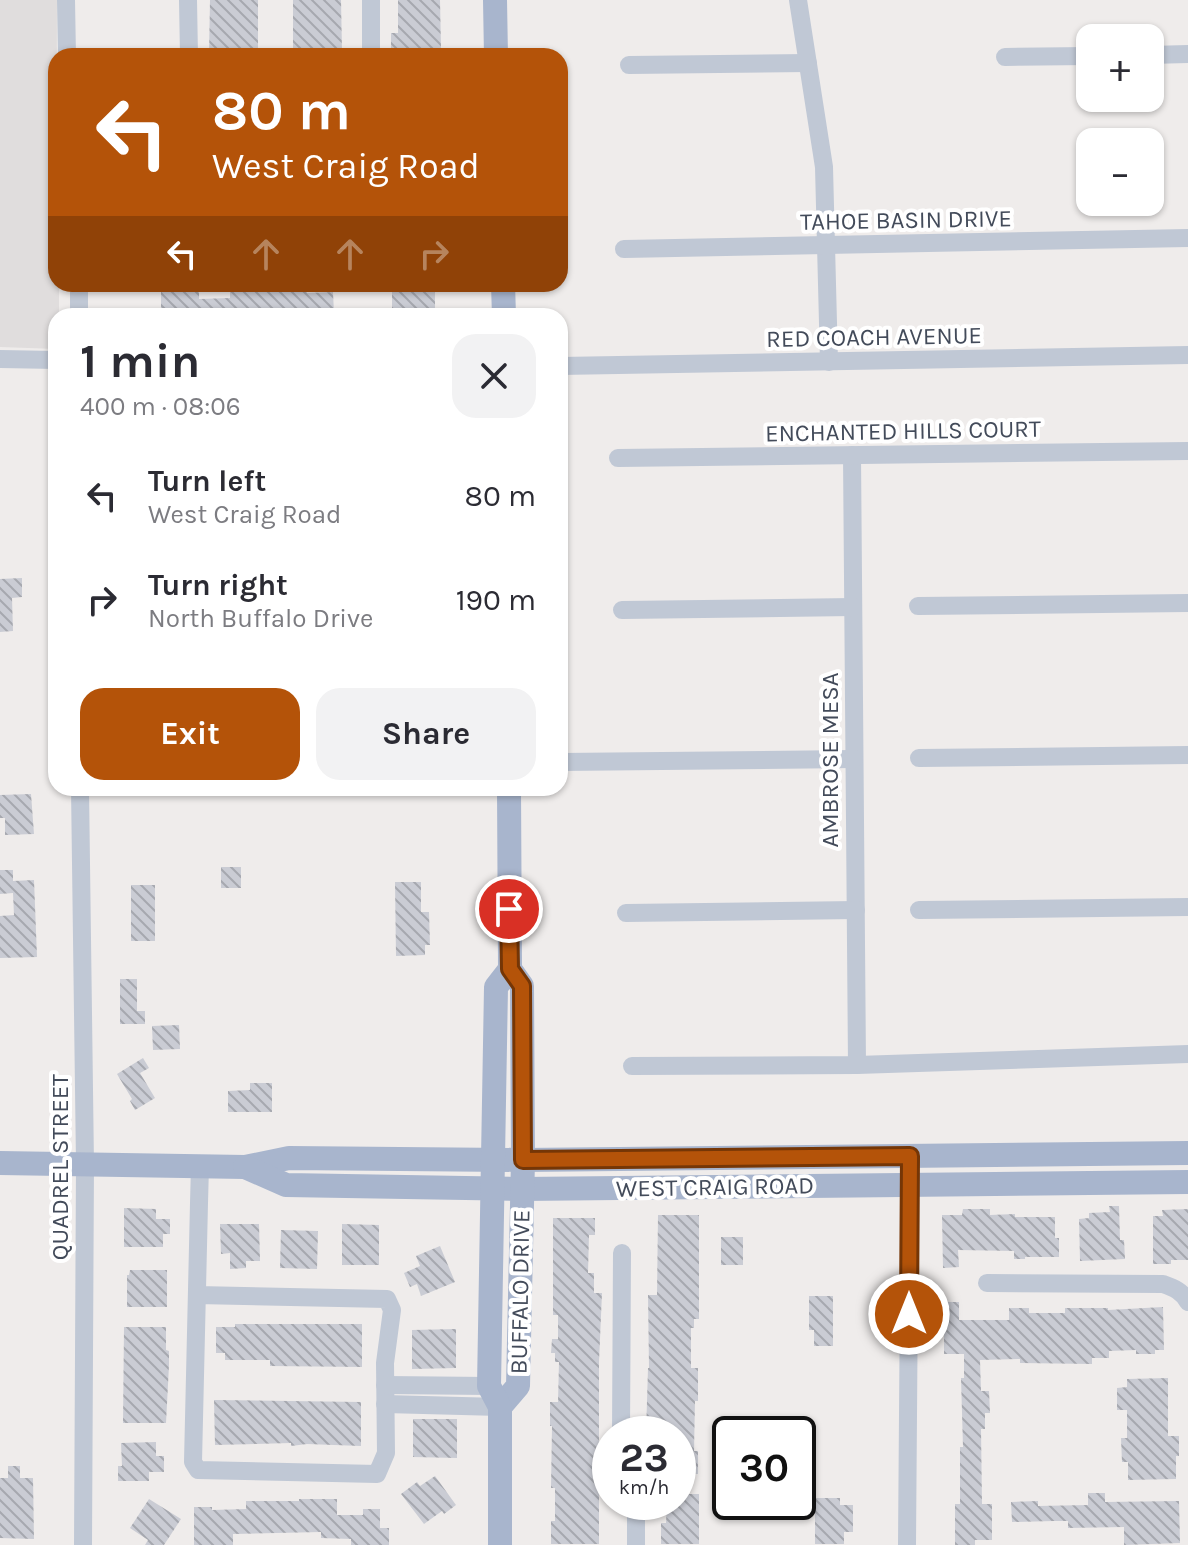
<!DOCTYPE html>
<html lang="en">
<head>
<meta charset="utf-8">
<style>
  :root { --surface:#fff; --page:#f2f2f3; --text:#2b2b33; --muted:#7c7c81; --accent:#b45309 }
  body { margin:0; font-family:Karla,sans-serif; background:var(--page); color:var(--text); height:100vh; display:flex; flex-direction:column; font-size:30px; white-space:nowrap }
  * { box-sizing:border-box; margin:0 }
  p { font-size:26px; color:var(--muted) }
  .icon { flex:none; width:44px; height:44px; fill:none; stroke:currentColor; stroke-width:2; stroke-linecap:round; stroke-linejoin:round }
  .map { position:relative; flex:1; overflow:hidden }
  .details { position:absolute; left:48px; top:308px; width:520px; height:488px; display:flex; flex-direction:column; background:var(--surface); border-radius:24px; box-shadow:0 2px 6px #0004 }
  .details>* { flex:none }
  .banner { position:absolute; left:48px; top:48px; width:520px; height:244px; border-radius:24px; box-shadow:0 2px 6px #0004; background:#b45309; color:#fff; overflow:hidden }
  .tools { position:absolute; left:1076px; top:24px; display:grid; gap:16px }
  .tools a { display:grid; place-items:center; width:88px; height:88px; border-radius:16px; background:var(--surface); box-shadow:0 2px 6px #0004; font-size:40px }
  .speed { position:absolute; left:592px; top:1416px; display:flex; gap:16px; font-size:40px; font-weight:700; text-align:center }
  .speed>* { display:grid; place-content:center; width:104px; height:104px; border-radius:50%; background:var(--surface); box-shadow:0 2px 6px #0004; line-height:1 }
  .speed small { font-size:20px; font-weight:400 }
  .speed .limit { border:4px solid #111; border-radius:12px; background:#fff; color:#111 }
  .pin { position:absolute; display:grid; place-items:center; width:68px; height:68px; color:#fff; margin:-34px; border:4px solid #fff; border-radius:50%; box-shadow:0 2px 8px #0007 }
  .me { position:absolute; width:88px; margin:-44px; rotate:0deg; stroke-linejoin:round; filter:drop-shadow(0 0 6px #0008) }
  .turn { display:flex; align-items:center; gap:28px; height:168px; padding:0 32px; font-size:36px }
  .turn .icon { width:104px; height:104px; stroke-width:2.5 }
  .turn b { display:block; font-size:56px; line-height:68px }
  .lanes { display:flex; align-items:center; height:76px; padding:0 32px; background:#0003; justify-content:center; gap:40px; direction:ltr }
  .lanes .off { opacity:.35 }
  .round { display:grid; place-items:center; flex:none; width:84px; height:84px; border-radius:24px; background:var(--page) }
  .summary { display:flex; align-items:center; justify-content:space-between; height:136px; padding:0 32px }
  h1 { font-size:48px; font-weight:700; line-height:60px }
  .action { display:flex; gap:16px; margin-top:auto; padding:16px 32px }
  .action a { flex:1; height:92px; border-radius:24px; background:var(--accent); color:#fff; font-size:32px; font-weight:700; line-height:92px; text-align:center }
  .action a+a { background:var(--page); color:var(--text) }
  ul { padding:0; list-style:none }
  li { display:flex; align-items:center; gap:24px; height:104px; padding:0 32px }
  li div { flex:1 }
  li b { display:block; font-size:30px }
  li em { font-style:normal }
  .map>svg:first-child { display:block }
  .education { fill:#e0dddd }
  .building { fill:url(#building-back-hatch) }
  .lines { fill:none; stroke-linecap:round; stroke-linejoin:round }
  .minor { stroke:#c0c8d5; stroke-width:18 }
  .major { stroke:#a8b5cd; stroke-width:24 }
  .route-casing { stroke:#753606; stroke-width:20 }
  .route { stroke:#b45309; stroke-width:14 }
  .labels { text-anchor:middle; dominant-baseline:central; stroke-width:8; stroke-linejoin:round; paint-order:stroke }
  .street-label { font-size:24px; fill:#434b5a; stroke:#fff }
</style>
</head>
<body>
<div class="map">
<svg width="1188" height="1545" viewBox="0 0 1188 1545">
  <defs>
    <pattern id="building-back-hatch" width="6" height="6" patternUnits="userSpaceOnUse" patternTransform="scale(2)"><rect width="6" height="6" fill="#caccd4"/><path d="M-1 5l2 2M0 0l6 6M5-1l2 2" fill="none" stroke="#a6a8af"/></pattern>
  </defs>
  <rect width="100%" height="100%" fill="#efeceb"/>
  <path class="education" d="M0 0H57L56 284H59V316H56V349L0 347Z"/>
  <g class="building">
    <path d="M210 0H258V53H209Z"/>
    <path d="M293 0H341L342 51 293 52Z"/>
    <path d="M398 0H440L441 48H391V33H398Z"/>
    <path d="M176 284H199V299L230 298V284H306L307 293 333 292 334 314 258 315V311H212L213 316 161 314V291H176Z"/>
    <path d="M435 290V312L433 313V316H392V291Z"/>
    <path d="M22 578V597L12 598 13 631 0 632V579Z"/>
    <path d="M31 794 34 834 5 835V818H0V795Z"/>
    <rect x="221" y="867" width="20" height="21"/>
    <path d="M0 870H13V881L34 880 37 957 0 958V916L14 915 13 893 0 894Z"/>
    <path d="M395 882H421V912H429L430 945H425V955L396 956Z"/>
    <rect x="131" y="885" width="24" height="56"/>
    <path d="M120 979H137V1011H145V1024H120Z"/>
    <path d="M179 1025 180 1049 153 1050 152 1026Z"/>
    <path d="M143 1058 149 1068 140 1073 155 1098 135 1110 130 1101 132 1099 117 1074Z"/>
    <path d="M250 1083H272V1112H228V1091L250 1090Z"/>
    <path d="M1109 1206H1119L1120 1240H1124L1125 1259 1080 1261 1079 1219 1089 1218V1213L1110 1212Z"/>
    <path d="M124 1208 156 1209V1219H170V1234H163V1247H124Z"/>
    <path d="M963 1209H990V1215L1015 1214V1217H1055V1238H1059V1257H1025V1259H1014V1251L958 1250 959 1267 943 1268 942 1215H962Z"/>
    <path d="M1188 1209V1260H1171V1264H1153V1216H1163L1162 1210Z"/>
    <path d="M658 1215H699V1319H694V1328H691V1368H698V1401H695L694 1451H698V1474H678V1434H646L648 1368H649L648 1295H657Z"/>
    <path d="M553 1218H595V1235H589L588 1273H594V1293H602L599 1362V1544H551V1521H555V1488H551L552 1426H550V1402H558L559 1362H555V1353H551L552 1339H558V1315H553Z"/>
    <path d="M220 1224H259L260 1261H246V1268L230 1269V1253L221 1254Z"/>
    <path d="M342 1224 379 1225V1265H342Z"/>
    <path d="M281 1230 318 1231 317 1269 280 1268Z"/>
    <rect x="721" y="1237" width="22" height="28"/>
    <path d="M440 1246 455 1282 421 1296 417 1284 410 1287 404 1273 420 1266 416 1256Z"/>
    <path d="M130 1270H167V1307H127V1275H129Z"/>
    <path d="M809 1296H833V1346H814V1330H809Z"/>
    <path d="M944 1302H959V1320H1009V1308H1029V1313H1065V1308H1108V1310L1163 1307 1164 1350H1155V1354H1136V1350L1109 1351V1358H1092V1364L1020 1363V1359L980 1360 981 1391H989L990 1413H985V1429H981L982 1504H992V1540H975V1545H955V1504H960V1447H963L961 1378H964V1354H944Z"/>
    <path d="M235 1324H362V1367L270 1366V1360H225V1353H216V1327H235Z"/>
    <path d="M124 1327H166V1350L169 1351V1365L166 1423H123Z"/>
    <path d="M456 1329V1368L412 1369V1330Z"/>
    <path d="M1168 1378V1436H1179V1456H1176V1479L1128 1480V1462H1122L1121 1438H1127V1410H1117V1388L1127 1387V1379Z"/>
    <path d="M214 1400 361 1402V1446L307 1444 291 1446V1443L215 1445Z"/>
    <path d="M413 1419H457V1458L413 1457Z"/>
    <path d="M156 1442V1456H164V1472H149V1481H118V1466H122L121 1443Z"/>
    <path d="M8 1466H20V1478H33L34 1539 0 1538V1478H8Z"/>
    <path d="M435 1476 456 1505 444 1514 442 1511 424 1524 401 1494 417 1482 420 1486Z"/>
    <path d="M1088 1493H1105V1502L1179 1501 1180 1543 1124 1545V1527L1068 1528V1521H1054L1012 1522 1011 1502 1038 1501V1506L1088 1505Z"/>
    <path d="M678 1494H699V1544H661V1523H666L667 1502H678Z"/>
    <path d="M815 1498H840V1505H853V1532H844V1544H815Z"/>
    <path d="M149 1499 181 1519 164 1545H145L148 1540 130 1528Z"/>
    <path d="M299 1499H337V1515H363V1509H380V1528H389V1545H351V1539L321 1538V1532L233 1534V1545H194V1507H212V1510L246 1509V1501H299Z"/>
  </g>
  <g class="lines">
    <g class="minor">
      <path d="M66 0 67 56"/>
      <path d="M188 0 189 56"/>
      <path d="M371 0V56"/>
      <path d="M798 0 824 167 829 362"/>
      <path d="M1150 55 1188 54"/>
      <path d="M1005 57 1090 56"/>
      <path d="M629 65 808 63"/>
      <path d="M624 249 1188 238"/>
      <path d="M79 284V316"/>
      <path d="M0 359 56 360"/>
      <path d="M560 366 1188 355"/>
      <path d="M852 455 857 1065"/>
      <path d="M618 458 1188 451"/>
      <path d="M918 606 1188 603"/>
      <path d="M622 610 853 607"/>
      <path d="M919 758 1188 755"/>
      <path d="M560 762 854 759"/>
      <path d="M80 788 85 1164 83 1545"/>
      <path d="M919 910 1188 907"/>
      <path d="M626 913 856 910"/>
      <path d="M632 1066 857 1065 1188 1054"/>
      <path d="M987 1283 1163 1284C1174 1288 1182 1291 1188 1302"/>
      <path d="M197 1295 387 1299 392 1310 385 1363 386 1453 377 1474 198 1470 193 1462 199 1203 200 1166"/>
      <path d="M385 1385 489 1386"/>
      <path d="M385 1404 500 1407"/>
      <path d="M621 1434 622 1253"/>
      <path d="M632 1502 636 1512V1545"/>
      <path d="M907 1545 910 1156"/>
    </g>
    <g class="major">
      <path d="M495 0 496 56"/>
      <path d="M503 284 504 316"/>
      <path d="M0 1163 245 1167 289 1158 523 1160 1188 1153"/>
      <path d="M245 1167 286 1185 522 1189 1188 1182"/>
      <path d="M500 1407 518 1386 523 1160 522 986 510 969 509 788"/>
      <path d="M500 1545V1407L489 1386 496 987 510 969"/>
    </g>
  </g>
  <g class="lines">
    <g class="route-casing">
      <path id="route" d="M509 909 510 969 522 986 523 1160 910 1156 909 1314"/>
    </g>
    <use href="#route" class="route"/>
  </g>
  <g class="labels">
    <g class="street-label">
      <text transform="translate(906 220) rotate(-1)">TAHOE BASIN DRIVE</text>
      <text transform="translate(874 337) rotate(-1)">RED COACH AVENUE</text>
      <text transform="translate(903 431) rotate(-1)">ENCHANTED HILLS COURT</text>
      <text transform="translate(830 760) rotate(-90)">AMBROSE MESA</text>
      <text transform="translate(60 1167) rotate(-90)">QUADREL STREET</text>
      <text transform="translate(715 1187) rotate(-1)">WEST CRAIG ROAD</text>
      <text transform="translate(520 1292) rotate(-89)">BUFFALO DRIVE</text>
    </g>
  </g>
</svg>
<div class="tools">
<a>+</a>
<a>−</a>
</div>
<div class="speed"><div>23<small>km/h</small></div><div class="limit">30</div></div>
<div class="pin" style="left:509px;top:909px;background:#d93025"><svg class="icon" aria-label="arrive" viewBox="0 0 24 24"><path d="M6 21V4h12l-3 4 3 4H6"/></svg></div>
<svg class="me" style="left:909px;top:1314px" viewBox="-20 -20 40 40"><circle r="17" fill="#b45309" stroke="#fff" stroke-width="3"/><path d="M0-11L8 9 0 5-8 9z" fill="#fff"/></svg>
<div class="banner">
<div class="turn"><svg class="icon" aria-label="left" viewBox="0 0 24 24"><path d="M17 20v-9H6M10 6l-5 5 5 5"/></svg><div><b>80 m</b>West Craig Road</div></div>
<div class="lanes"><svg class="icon" aria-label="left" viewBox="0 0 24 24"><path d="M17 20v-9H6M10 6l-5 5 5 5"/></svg><svg class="icon off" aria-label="ahead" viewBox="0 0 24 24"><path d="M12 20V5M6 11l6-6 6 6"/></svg><svg class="icon off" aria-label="ahead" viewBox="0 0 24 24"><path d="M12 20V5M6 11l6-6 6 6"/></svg><svg class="icon off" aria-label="right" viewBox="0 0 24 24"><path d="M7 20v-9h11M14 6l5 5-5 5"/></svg></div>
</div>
<section class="details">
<div class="summary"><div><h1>1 min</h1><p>400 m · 08:06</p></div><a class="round"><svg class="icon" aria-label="close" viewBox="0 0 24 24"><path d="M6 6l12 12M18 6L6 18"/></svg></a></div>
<ul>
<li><svg class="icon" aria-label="left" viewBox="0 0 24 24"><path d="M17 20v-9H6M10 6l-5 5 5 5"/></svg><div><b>Turn left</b><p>West Craig Road</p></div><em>80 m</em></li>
<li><svg class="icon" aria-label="right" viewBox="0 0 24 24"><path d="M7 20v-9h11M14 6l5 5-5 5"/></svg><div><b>Turn right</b><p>North Buffalo Drive</p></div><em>190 m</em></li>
</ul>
<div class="action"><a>Exit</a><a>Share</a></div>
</section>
</div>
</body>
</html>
